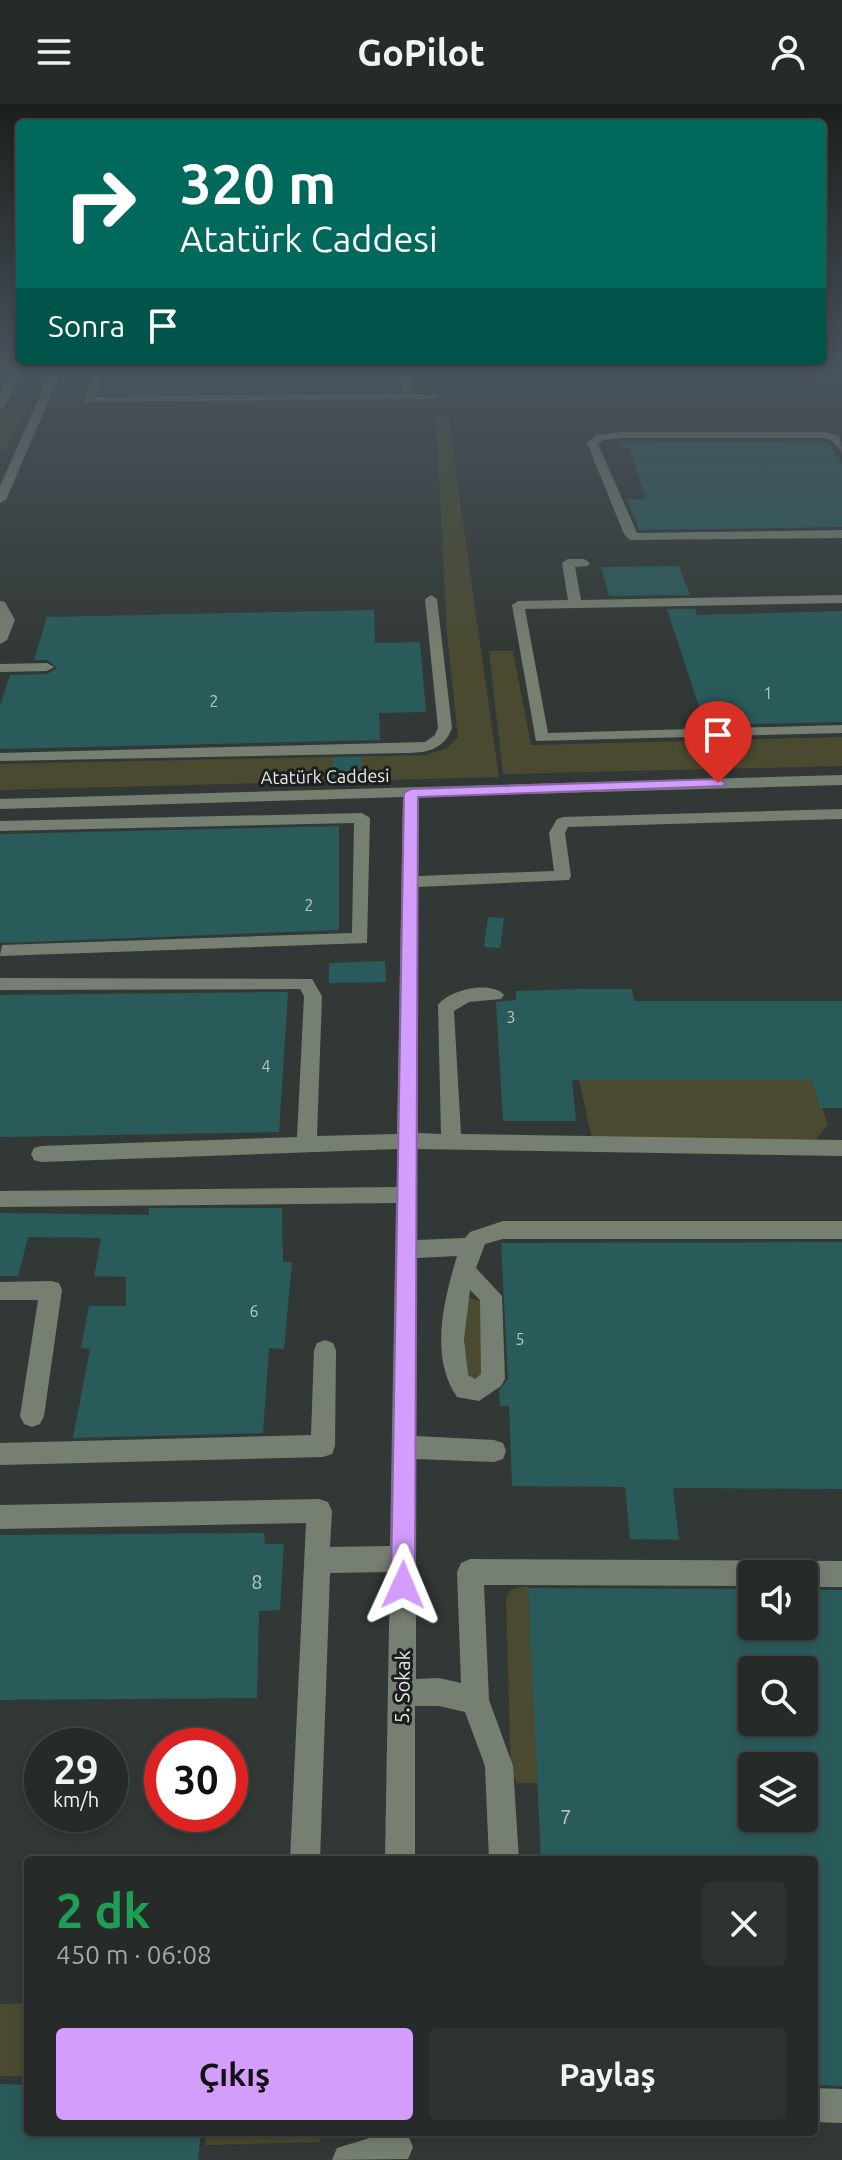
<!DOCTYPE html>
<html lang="tr">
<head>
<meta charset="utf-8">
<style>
  :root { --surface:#262a28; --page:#2e3230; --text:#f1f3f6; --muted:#a4a7a8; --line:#424645; --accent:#d29dfd }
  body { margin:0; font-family:Ubuntu,sans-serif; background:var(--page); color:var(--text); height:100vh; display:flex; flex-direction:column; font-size:30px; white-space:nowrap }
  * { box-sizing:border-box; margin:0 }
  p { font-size:26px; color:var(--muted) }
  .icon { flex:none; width:44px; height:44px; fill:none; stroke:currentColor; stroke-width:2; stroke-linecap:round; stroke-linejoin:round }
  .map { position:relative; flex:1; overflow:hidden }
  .panel { position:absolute; left:24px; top:1752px; width:794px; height:280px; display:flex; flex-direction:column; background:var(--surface); border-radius:8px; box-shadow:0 4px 12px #0003,0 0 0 2px var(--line) }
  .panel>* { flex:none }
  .guide { position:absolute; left:16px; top:16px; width:810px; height:244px; border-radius:8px; box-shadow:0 4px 12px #0003,0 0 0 2px var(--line); background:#00695c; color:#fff; overflow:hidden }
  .controls { position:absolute; left:738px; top:1456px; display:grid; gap:16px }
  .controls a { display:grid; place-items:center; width:80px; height:80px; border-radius:8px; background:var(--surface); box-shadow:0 4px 12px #0003,0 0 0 2px var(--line); font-size:40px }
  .speed { position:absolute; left:24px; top:1624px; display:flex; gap:16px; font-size:40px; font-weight:700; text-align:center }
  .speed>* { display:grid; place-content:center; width:104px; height:104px; border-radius:50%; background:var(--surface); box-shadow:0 4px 12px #0003,0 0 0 2px var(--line); line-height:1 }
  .speed small { font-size:20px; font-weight:400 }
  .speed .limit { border:12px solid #d22; background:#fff; color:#111 }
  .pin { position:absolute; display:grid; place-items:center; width:68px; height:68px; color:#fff; margin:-82px -34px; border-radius:50% 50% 50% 0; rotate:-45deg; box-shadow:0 0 8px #0007 }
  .pin .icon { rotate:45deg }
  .me { position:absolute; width:88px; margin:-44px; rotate:1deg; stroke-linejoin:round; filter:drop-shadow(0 0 6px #0008) }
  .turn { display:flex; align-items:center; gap:28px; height:168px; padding:0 32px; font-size:36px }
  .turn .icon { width:104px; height:104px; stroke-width:2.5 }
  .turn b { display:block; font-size:56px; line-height:68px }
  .then { display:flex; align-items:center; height:76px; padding:0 32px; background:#0003; gap:16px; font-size:30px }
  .round { display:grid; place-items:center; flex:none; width:84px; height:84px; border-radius:8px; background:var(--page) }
  .summary { display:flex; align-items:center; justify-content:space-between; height:136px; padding:0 32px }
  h1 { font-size:48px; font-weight:700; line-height:60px; color:#1e9e55 }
  .button { display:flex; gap:16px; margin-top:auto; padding:16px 32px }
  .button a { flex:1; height:92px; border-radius:8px; background:var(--accent); color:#111; font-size:32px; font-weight:700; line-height:92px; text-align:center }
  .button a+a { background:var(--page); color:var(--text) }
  header { display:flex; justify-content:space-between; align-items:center; height:104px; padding:0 32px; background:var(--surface); font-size:36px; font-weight:700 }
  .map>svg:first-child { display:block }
  .green { fill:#494a30 }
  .building { fill:#2a5b5b; fill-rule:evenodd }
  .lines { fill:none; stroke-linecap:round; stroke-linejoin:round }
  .path { stroke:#8d9290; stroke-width:3; stroke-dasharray:4 3; stroke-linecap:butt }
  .minor { fill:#768072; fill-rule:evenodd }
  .route { fill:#d29dfd; stroke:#8866a4; stroke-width:2 }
  .labels { text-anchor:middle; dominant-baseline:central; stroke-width:6; stroke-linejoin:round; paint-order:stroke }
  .number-label { font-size:16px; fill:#b8c7c6 }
  .far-street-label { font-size:18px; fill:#e7ebea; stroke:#1c1f1d }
  .near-number-label { font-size:20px; fill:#b8c7c6 }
  .street-label { font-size:20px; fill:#e7ebea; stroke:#1c1f1d }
</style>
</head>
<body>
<header><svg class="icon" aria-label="menu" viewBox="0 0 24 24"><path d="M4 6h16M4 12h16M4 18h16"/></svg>GoPilot<svg class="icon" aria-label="person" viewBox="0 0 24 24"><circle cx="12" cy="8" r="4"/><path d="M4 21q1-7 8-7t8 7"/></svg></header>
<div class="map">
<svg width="842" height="2056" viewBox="0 0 842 2056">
  <rect width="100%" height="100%" fill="#323835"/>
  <g class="green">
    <path d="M27 304 6 346 0 348V305Z"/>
    <path d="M436 312H448L499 673 0 686V660L426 651 447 644 458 633 447 531Z"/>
    <path d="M489 547H513L531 641 842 633V662L503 670Z"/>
    <path d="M579 976H812L828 1021 816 1035H592Z"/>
    <path d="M467 1193 481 1197 488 1267 473 1279 465 1272 462 1251Z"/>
    <path d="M529 1482 539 1679H518L511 1670 506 1493 512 1485Z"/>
    <path d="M28 1899V1972H0V1900Z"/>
    <path d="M206 2028H318L320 2038 205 2041Z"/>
  </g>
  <g class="building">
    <path d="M115 265H397L399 286 107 290Z"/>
    <path d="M620 337 829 339 842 360V423L639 426 627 395H646L629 344H622Z"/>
    <path d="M679 462 690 491 609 492 601 463Z"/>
    <path d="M667 505H695L697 511 842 507V618L705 621Z"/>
    <path d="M374 506 375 539 420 538 426 608 379 609 380 636 0 645V602L10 571 47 570 57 564 48 556H34L47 513Z"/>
    <path d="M333 653H361V673L332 674Z"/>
    <path d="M339 722V826L0 839V730Z"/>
    <path d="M488 813 504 814 500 844 484 843Z"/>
    <path d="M385 857 386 878 329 879V859Z"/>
    <path d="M580 885H632L634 897H842V1004H820L812 976H572L576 1017H503L496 898 516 896V887Z"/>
    <path d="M288 888 279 1028 0 1033V891Z"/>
    <path d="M149 1104H282L283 1158H292L284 1245 269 1244 263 1329 73 1334 90 1245 81 1244 89 1202H126V1173L94 1172 101 1134 28 1133 18 1172H0V1109L149 1111Z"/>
    <path d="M842 1138V1385L673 1384 679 1436 630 1435 625 1383 512 1382 509 1302H500L499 1287 508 1275 501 1139Z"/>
    <path d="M264 1429 265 1440H284L280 1506 259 1507 257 1594 0 1596V1431Z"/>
    <path d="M528 1484 752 1485V1522H804V1486H842V1982L814 1981V1756H541ZM752 1566H804V1618H752ZM752 1662H804V1714H752Z"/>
    <path d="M0 1980 28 1981V2028H201L198 2056H0Z"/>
  </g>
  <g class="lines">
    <g class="path">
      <path d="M361 667 365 666V677"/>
      <path d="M329 678 328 667H333"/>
    </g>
    <g class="minor">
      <path d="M12 265H22L5 302 0 305V291Z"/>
      <path d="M52 265H62L6 396 0 399V382Z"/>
      <path d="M95 265H105L94 293 402 289 400 265H410L412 289 438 292 433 295 84 298Z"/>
      <path d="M622 328H824L839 332 842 348 831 336 824 334H622L603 336 598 340 637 429 842 426V434L630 436 624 430 587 339 596 331Z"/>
      <path d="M584 455 590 459 588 462 575 463 581 496 842 491V499L525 505 548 629 842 621V629L536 637 512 501 518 497 568 496 562 459 568 455Z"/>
      <path d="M431 491 437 495 452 624C444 646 426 649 405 649L0 657V649L425 638 435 631 438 624 425 495Z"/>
      <path d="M0 497 5 498 15 516 7 536 0 540Z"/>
      <path d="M0 560 47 559 54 563 47 567 0 568Z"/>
      <path d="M842 671V681L419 693 418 772 554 767 549 729 557 715 563 713 842 705V715L568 723 565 729 571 772 569 776 418 783V1029L441 1030 438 901C449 886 491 876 504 891L501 895 469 898 454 907 461 1030 842 1036V1052L417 1045V1136L465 1134 470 1128 503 1117H842V1135H503L485 1140 476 1164 502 1192 505 1275 501 1282 479 1297 457 1293C429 1252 444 1196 457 1152L417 1154 416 1332 494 1336 503 1339 506 1347 503 1355 494 1358 416 1355V1575L439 1574 461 1579 457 1468 461 1459 470 1455 842 1457V1483H804V1470H752V1482L484 1481 489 1596 513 1662 519 1756H489L485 1662 465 1608 439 1602H415V1756H385L390 1468 330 1469 320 1756H290L306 1419 0 1425V1401L319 1395 328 1398 332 1407 330 1443 390 1442 396 1099 0 1103V1087L397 1083V1045L41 1058 34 1056 31 1050 34 1044 41 1042 297 1033 304 892 300 885 0 886V874L312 875 322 892 317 1032 397 1030 403 693 0 705V695ZM470 1186 480 1196 481 1270 475 1275 468 1271 464 1235Z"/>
      <path d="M362 709 370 714 367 839 0 852 2 841 352 829 354 719 0 727V717Z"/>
      <path d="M51 1177 59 1179 62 1186 44 1312 40 1320 32 1323 24 1320 20 1312 38 1196H0V1178Z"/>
      <path d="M325 1236 333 1239 336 1246 335 1342 332 1350 323 1353 0 1361V1339L311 1331 314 1246 317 1239Z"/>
      <path d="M814 1984 842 1985V2019L814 2018Z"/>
      <path d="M389 2028 408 2031 413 2043 408 2055 332 2056 337 2044Z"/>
    </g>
  </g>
  <linearGradient id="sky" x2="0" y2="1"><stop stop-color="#1c1f1d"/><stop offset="0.48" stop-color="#49535c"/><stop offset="1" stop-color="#49535c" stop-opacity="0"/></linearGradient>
  <rect width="842" height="553" fill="url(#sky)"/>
  <path class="route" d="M718 675 725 679 723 682 418 693 415 1481 412 1490 403 1493 395 1490 391 1481 404 689 411 685Z"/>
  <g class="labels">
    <g class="number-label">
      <text x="768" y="589">1</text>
      <text x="214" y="597">2</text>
      <text x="309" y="801">2</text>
      <text x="511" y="913">3</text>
      <text x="266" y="962">4</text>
      <text x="254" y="1207">6</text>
      <text x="520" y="1235">5</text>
    </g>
    <g class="far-street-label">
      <text transform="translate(325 672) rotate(-1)">Atatürk Caddesi</text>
    </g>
    <g class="near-number-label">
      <text x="257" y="1477">8</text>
      <text x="566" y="1712">7</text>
    </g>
    <g class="street-label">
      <text transform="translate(402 1583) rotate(-89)">5. Sokak</text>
    </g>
  </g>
</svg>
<div class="controls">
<a><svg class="icon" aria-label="sound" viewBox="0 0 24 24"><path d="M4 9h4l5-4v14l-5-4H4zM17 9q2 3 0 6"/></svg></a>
<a><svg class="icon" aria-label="search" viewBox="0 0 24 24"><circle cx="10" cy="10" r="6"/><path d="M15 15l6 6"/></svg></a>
<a><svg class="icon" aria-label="layers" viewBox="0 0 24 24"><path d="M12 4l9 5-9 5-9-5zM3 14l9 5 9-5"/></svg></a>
</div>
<div class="speed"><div>29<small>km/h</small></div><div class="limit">30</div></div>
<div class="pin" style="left:718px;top:679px;background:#d93025"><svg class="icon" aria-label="arrive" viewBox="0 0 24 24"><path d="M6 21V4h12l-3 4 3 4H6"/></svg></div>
<svg class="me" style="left:403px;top:1481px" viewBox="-20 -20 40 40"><path d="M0-17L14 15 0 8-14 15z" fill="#d29dfd" stroke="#fff" stroke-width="4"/></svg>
<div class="guide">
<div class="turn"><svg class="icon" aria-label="right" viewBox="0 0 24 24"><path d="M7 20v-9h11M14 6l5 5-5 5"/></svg><div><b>320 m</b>Atatürk Caddesi</div></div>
<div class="then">Sonra<svg class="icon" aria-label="arrive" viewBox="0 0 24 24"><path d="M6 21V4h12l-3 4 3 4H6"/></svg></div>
</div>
<section class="panel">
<div class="summary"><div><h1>2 dk</h1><p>450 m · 06:08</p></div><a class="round"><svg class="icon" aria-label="close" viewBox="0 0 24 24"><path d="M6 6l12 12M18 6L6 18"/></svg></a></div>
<div class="button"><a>Çıkış</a><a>Paylaş</a></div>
</section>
</div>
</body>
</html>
